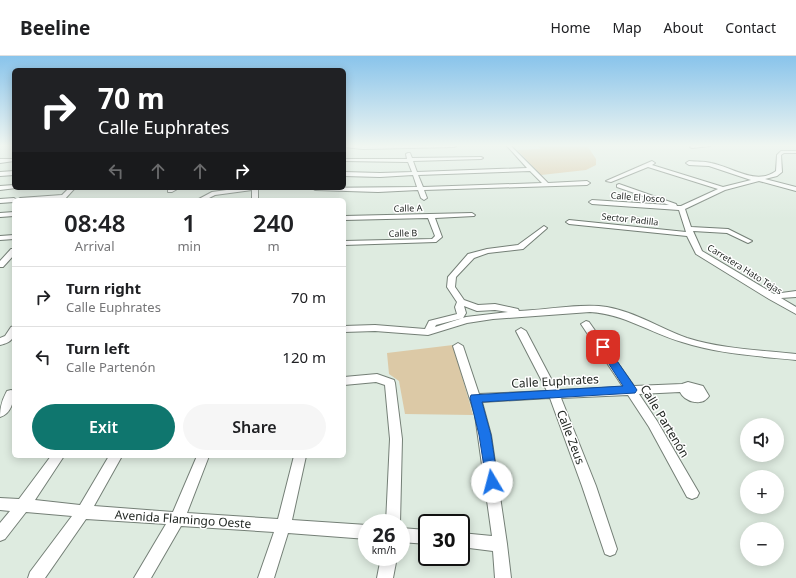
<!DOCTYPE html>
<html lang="en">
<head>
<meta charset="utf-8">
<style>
  :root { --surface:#fff; --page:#f6f6f6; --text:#202124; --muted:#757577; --line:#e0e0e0; --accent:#0f766e }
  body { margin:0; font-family:"Noto Sans",sans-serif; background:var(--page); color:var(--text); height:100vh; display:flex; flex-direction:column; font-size:15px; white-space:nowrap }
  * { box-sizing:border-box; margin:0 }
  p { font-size:13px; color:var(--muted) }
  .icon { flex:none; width:22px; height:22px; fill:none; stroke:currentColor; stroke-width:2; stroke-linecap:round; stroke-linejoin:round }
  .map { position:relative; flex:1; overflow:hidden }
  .details { position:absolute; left:12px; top:142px; width:334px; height:260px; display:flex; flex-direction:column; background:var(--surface); border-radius:6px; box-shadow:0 2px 10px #0003 }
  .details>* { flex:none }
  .guide { position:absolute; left:12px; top:12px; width:334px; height:122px; border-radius:6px; box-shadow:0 2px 10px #0003; background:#202124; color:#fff; overflow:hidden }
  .fabs { position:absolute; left:740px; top:362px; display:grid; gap:8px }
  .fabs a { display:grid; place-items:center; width:44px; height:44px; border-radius:50%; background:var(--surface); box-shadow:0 2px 10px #0003; font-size:20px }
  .speed { position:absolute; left:358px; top:458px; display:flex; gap:8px; font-size:20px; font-weight:700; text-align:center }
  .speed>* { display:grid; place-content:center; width:52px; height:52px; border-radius:50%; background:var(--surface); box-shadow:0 2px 10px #0003; line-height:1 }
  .speed small { font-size:10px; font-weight:400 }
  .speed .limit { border:2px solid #111; border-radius:6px; background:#fff; color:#111 }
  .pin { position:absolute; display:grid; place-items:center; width:34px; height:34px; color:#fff; margin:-17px; border-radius:8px; box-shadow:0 2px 6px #0006 }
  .me { position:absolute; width:44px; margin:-22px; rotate:352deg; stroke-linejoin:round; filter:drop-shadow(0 0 3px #0008) }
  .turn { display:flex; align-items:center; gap:14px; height:84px; padding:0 20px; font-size:18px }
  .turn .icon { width:52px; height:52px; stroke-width:2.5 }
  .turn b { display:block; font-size:28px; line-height:34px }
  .lanes { display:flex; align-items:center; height:38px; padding:0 20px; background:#0003; justify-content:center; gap:20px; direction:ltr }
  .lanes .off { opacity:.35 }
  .eta { display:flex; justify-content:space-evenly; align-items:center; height:68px; text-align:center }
  .eta b { font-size:24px; font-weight:600; line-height:28px }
  .button { display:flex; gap:8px; margin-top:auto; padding:8px 20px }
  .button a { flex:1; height:46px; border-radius:24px; background:var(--accent); color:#fff; font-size:16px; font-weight:600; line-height:46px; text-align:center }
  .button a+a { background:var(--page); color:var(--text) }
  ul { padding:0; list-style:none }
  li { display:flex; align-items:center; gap:12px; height:60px; padding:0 20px; border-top:1px solid var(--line) }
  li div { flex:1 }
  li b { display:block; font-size:15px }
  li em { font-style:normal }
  header { display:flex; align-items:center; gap:24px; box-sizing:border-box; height:56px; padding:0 20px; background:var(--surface); border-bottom:1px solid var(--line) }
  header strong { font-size:19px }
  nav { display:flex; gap:22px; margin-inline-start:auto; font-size:14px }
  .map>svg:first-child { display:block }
  .green { fill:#dcc9a6 }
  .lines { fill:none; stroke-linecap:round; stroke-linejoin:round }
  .minor-casing { stroke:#747f76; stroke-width:2 }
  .minor { fill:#fff; fill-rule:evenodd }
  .route { fill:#1a73e8; stroke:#114b97 }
  .labels { text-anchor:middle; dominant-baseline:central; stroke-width:3; stroke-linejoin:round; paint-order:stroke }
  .far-street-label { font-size:9px; fill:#222723; stroke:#fff }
  .near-street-label { font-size:12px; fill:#222723; stroke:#fff }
</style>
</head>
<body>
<header>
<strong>Beeline</strong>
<nav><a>Home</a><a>Map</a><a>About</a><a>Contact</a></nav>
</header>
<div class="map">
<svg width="796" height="522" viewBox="0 0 796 522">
  <rect width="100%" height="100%" fill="#deebe0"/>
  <g class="green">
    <path d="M538 90H589L588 91 596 103V109L586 114 541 119 517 94 541 93Z"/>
    <path d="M453 289 473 359 405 358 399 325 389 318 387 297Z"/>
  </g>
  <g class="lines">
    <g class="minor-casing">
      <g id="minor">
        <path d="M344 90H456L454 91 363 93 344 91Z"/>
        <path d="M507 90H511L548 127 587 125 590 127 587 129 424 134 427 142 424 144 421 142 418 134 378 136 315 134 312 132 417 131 413 119 380 121 344 120V116L380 117 412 116 408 106 344 105V103H407L406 98 408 97H410L412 102 481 101 483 102 481 103 413 105 417 116 527 112ZM530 115 542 127 423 131 418 119Z"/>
        <path d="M691 90H710L692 92 690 91Z"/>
        <path d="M781 95H796V97H784L781 99 782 116 777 120 765 123 796 131V135L759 125 725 134 685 153 691 171 728 173 752 185 748 187 727 177 693 175 702 195 774 238 796 235V241L781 242 796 251V258L769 243 696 198 687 180 569 168 566 166 569 164 686 176 679 154 592 148 589 146 592 144 669 149 617 131V129L619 128 676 148 677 150H681L718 133 648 111 611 126 606 125 652 105 655 107 652 109 723 131 751 124 709 110 689 109 686 107 689 105C696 106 704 105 711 107 732 111 756 130 776 115L777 99Z"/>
        <path d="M0 103H14V105L0 107Z"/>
        <path d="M14 115V119L0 120V116Z"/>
        <path d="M14 129V132H16L0 134V130Z"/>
        <path d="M69 132H75L64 144H14V146L0 147V143L14 142 17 144 20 142 62 139Z"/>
        <path d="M172 132H179L172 136H168V134Z"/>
        <path d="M241 132H258V144H252V134L215 139 205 144H197L212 136Z"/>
        <path d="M14 156V160L0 161V157Z"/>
        <path d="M472 157 475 159 474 160 435 162 442 181 436 186 344 189V185L432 183 435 180 428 162 344 164V160Z"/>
        <path d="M544 170 547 172 546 173 523 193 488 197 474 202 456 221 455 231 464 244 478 249 495 248 518 253 519 255C545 254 583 247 607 251 636 256 661 273 687 282 722 293 760 294 796 298V304C758 300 719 298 682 286 650 277 625 258 590 256L493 263 467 267 428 279 375 275 344 276V270L375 269 425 273 429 265 457 258 455 251 457 246 447 231 448 221 468 198 487 193 518 189ZM464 250 477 255 495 254 508 256 466 261 435 271 436 269 463 262 466 257Z"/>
        <path d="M14 179V183L0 184V180Z"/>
        <path d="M11 193H14V199L3 211H0V205Z"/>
        <path d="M586 265 589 266 634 330 682 328 688 326 703 330 709 340C702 351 685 346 680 336L639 338 657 365 699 437 697 441 692 443 687 441 649 371 628 339 561 342 596 430 617 493 615 498 610 500 605 498 582 430 550 342 482 346 491 379 507 488 511 522H495L493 495 461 491V477L492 480 475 359 453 290 458 287 463 290 479 338 547 335 516 275 521 272 526 275 557 334 623 331 581 268Z"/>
        <path d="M14 270C14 282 13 286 0 289V282L5 280 11 271Z"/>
        <path d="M377 318 394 324 395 327 402 383 400 467H386L390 383 385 329 376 326 344 329V321Z"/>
        <path d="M11 334 14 335C14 345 11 358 0 361 0 351 2 344 7 335Z"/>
        <path d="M51 400H64L35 444 80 449 109 400H122L94 450 173 456 197 400H209L187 457 278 463 294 400H306L292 464 367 469V483L288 477 274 522H258L274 476 181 470 151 522H134L166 468 86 463 45 522H28L30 516 72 460 26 456 5 483 0 485V467L10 455 0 454V442L19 443Z"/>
        <path d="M401 472 427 474V488L401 486Z"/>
        <path d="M381 501H397L393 522H377Z"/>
      </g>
    </g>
    <use href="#minor" class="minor"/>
  </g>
  <linearGradient id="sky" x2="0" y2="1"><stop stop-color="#89c4eb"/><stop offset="0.55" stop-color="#f0f6f1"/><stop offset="1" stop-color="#f0f6f1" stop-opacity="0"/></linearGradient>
  <rect width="796" height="163" fill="url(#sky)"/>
  <path class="route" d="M603 288 606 289 635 331 637 334 635 337 482 346 491 379 498 426 496 430 492 431 487 430 479 379 470 342 471 339 623 330 598 291Z"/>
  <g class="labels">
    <g class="far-street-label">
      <text transform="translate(638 141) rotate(4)">Calle El Josco</text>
      <text transform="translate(408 152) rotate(-2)">Calle A</text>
      <text transform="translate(630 163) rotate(6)">Sector Padilla</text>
      <text transform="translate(403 177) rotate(-2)">Calle B</text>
      <text transform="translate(745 213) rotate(32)">Carretera Hato Tejas</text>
    </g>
    <g class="near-street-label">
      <text transform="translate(555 325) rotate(-3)">Calle Euphrates</text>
      <text transform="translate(665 365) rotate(59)">Calle Partenón</text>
      <text transform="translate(571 381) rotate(69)">Calle Zeus</text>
      <text transform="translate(183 463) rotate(4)">Avenida Flamingo Oeste</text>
    </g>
  </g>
</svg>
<div class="fabs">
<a><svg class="icon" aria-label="sound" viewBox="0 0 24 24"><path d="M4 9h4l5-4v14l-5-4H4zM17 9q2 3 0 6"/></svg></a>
<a>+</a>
<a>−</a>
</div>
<div class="speed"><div>26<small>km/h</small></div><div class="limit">30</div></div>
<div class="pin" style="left:603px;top:291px;background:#d93025"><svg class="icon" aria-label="arrive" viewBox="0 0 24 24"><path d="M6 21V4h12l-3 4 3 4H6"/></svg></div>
<svg class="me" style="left:492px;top:426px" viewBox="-20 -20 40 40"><circle r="19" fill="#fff"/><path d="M0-13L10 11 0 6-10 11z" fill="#1a73e8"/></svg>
<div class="guide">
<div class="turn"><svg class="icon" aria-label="right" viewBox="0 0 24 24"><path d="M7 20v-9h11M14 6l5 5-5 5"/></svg><div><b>70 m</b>Calle Euphrates</div></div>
<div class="lanes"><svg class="icon off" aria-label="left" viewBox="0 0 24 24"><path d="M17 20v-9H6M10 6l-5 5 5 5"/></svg><svg class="icon off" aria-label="ahead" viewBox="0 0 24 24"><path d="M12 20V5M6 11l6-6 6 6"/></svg><svg class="icon off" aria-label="ahead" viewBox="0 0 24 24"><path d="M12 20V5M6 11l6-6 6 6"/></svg><svg class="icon" aria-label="right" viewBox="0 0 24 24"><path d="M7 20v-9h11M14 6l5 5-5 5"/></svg></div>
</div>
<section class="details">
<div class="eta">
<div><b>08:48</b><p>Arrival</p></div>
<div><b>1</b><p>min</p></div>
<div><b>240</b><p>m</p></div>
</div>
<ul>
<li><svg class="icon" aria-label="right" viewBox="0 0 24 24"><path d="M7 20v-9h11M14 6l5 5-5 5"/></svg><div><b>Turn right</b><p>Calle Euphrates</p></div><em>70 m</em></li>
<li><svg class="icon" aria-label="left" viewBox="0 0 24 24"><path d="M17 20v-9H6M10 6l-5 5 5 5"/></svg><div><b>Turn left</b><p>Calle Partenón</p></div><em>120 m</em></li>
</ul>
<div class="button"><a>Exit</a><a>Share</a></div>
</section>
</div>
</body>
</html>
